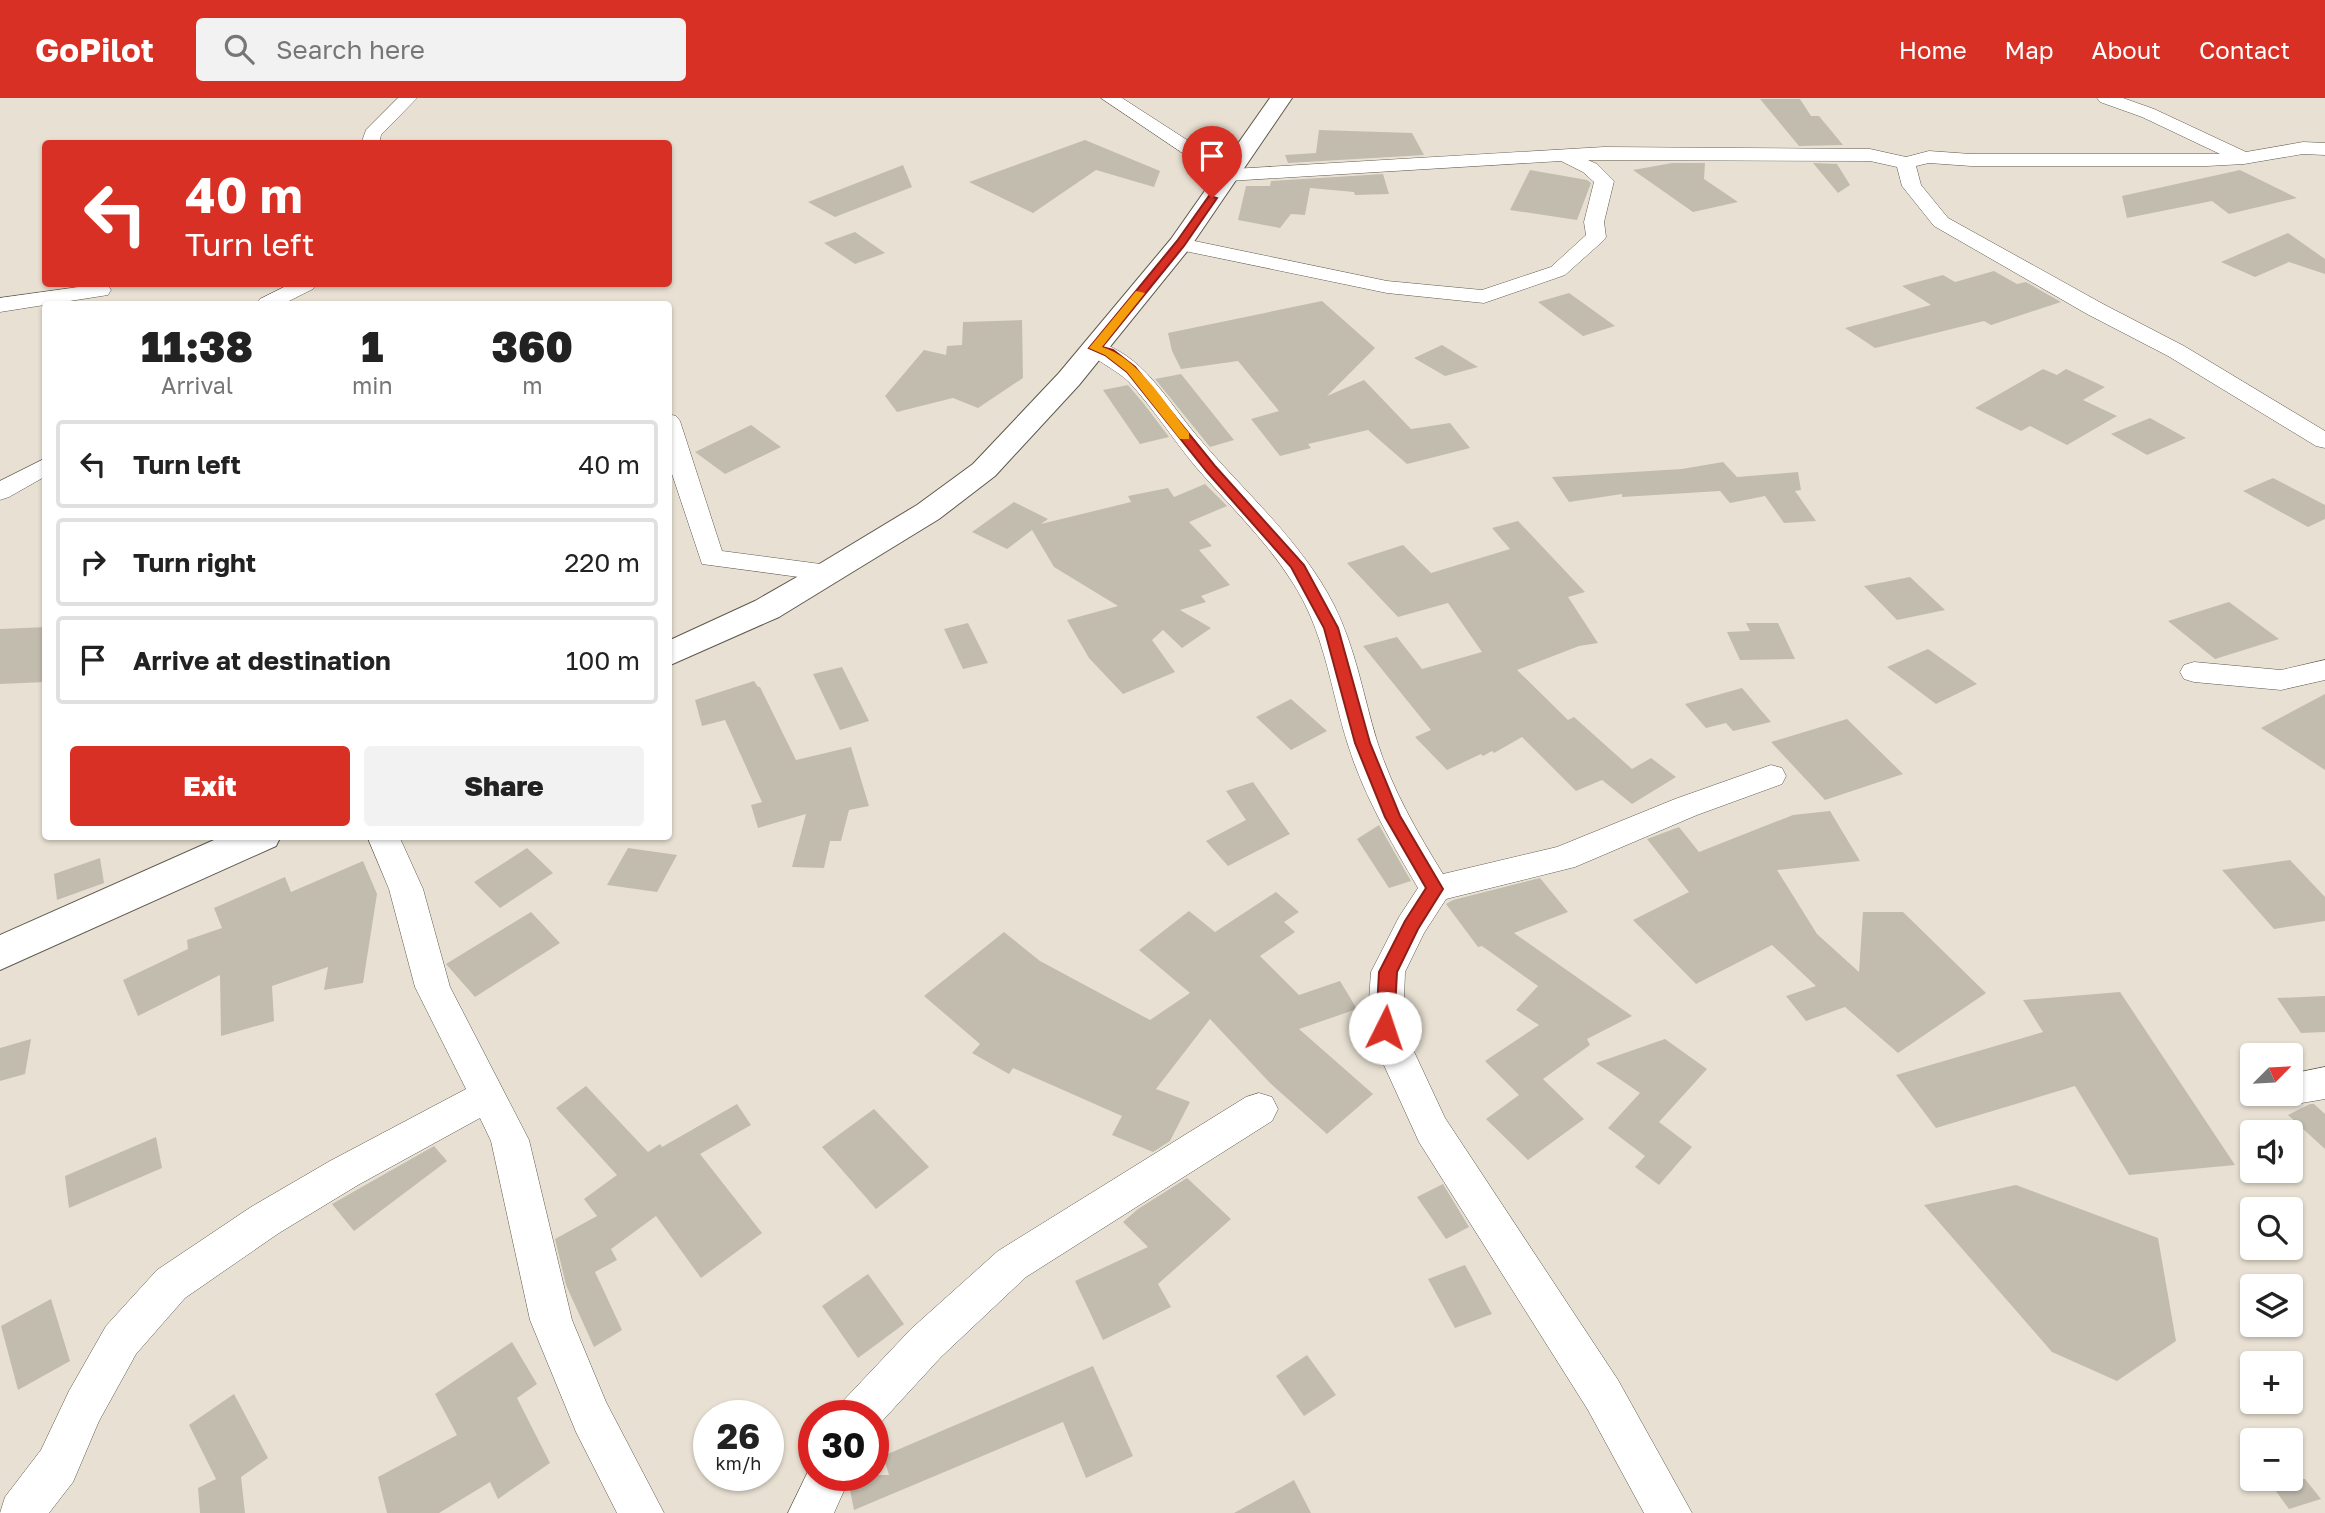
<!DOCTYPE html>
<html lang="en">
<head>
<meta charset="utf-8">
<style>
  :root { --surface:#fff; --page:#f2f2f2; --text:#222; --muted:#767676; --line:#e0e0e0; --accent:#d93025 }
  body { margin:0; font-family:"Golos Text",sans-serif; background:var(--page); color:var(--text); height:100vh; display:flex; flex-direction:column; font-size:26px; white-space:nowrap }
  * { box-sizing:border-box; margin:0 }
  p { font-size:23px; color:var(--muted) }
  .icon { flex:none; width:38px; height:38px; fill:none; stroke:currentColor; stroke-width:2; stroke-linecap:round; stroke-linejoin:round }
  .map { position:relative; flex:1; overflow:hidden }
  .panel { position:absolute; left:42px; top:203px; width:630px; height:539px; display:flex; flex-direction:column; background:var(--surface); border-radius:7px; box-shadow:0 2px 5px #0004 }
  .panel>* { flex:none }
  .top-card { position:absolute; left:42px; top:42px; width:630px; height:147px; border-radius:7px; box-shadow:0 2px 5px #0004; background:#d93025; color:#fff; overflow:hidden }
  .needle { width:46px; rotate:66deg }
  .controls { position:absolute; left:2240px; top:945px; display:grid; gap:14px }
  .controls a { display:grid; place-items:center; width:63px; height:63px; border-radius:7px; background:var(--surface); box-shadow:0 2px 5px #0004; font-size:35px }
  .speed { position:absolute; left:693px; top:1302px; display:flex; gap:14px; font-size:35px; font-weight:700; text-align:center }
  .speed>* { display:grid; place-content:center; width:91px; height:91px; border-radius:50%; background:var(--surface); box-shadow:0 2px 5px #0004; line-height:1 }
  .speed small { font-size:18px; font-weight:400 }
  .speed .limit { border:10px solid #d22; background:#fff; color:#111 }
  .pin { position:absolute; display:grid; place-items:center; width:60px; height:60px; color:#fff; margin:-72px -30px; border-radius:50% 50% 50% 0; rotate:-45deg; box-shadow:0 0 7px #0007 }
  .pin .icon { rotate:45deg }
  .me { position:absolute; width:77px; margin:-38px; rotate:4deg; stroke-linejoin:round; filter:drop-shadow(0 0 5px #0008) }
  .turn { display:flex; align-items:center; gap:24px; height:147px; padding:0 28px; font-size:32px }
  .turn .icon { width:91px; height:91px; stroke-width:2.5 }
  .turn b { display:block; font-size:49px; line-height:60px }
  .eta { display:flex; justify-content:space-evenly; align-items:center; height:119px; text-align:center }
  .eta b { font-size:42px; font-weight:800; line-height:49px }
  .cta { display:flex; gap:14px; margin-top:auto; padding:14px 28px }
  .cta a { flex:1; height:80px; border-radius:7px; background:var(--accent); color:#fff; font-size:28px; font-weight:800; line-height:80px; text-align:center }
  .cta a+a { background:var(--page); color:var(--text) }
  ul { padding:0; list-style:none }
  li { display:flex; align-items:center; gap:21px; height:88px; margin:0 14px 10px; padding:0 14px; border:4px solid var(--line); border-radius:7px }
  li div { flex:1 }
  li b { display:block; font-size:26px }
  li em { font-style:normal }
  header { display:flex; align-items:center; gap:42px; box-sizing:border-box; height:98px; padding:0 35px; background:var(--accent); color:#fff }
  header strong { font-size:33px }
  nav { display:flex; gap:38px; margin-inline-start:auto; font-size:24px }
  .search { width:490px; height:63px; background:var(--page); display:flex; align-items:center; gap:18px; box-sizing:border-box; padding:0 24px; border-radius:7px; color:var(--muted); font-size:26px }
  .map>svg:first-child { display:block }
  .building { fill:#c2bcae }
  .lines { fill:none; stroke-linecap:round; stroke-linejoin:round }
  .street-casing { stroke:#5f594d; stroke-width:1 }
  .primary-casing { stroke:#5f594d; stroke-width:2 }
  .street { fill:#fff; fill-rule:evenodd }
  .primary { fill:#fff; fill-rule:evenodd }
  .route { fill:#d93025; stroke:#8d1f18; stroke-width:2 }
  .slow { fill:#f59e0b }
</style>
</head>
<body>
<header>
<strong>GoPilot</strong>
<div class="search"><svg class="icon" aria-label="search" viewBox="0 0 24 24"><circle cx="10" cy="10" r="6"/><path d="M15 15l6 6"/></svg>Search here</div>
<nav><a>Home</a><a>Map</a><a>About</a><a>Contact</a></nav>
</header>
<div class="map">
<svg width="2325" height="1415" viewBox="0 0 2325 1415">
  <rect width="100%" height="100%" fill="#e8e1d3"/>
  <g class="building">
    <path d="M1760 1H1800L1811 18H1819L1843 47 1799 48Z"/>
    <path d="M1319 32 1412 35 1424 57 1288 65 1285 57 1316 55Z"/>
    <path d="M1085 42 1160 73 1154 89 1096 72 1033 115 969 84Z"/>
    <path d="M1672 65H1705L1704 81 1738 104 1693 114 1633 72Z"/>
    <path d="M1813 65 1837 66 1850 87 1838 95Z"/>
    <path d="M903 67 912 89 835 119 808 104Z"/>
    <path d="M1530 72 1587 82 1591 85 1577 122 1510 112Z"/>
    <path d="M2240 72 2297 100 2229 116 2212 103 2127 120 2122 98Z"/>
    <path d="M1383 76 1389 96 1355 97 1354 94 1310 90 1305 117 1291 116 1280 130 1238 122 1246 88H1270L1271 83Z"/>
    <path d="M855 134 885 155 855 166 824 145Z"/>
    <path d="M2288 135 2325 161V176L2289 164 2255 179 2221 164Z"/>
    <path d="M1994 173 2017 186 2026 184 2061 204 1991 227 1984 223 1875 250 1845 230 1931 207 1902 188 1943 177 1955 184Z"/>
    <path d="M1569 195 1615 228 1583 238 1538 204Z"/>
    <path d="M1322 203 1375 250 1327 298 1364 282 1411 331 1450 325 1470 350 1407 366 1368 332 1308 346 1311 350 1280 358 1251 321 1279 313 1238 263 1181 271 1172 253 1168 235Z"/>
    <path d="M1022 222 1023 280 978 310 953 300 897 314 885 298 924 252 946 257 947 248 962 247 963 224Z"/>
    <path d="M1442 247 1478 269 1445 278 1414 260Z"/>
    <path d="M2043 271 2057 277 2066 271 2105 289 2083 302 2117 318 2067 347 2030 328 2021 333 1975 310Z"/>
    <path d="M1181 276 1234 342 1210 349 1155 281Z"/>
    <path d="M1128 287 1144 306 1169 339 1140 346 1103 292Z"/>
    <path d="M2150 320 2186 340 2147 357 2111 336Z"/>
    <path d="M751 327 781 349 725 376 695 354Z"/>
    <path d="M1723 364 1737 379 1798 374 1801 392 1795 393 1816 423 1784 425 1765 398 1730 405 1720 393 1622 399V396L1569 404 1552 379 1682 371Z"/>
    <path d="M2273 380 2325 407V421L2308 429 2243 393Z"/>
    <path d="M1205 386 1227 408 1189 424 1212 448 1199 452 1230 487 1201 498 1206 504 1180 512 1211 530 1182 550 1163 532 1152 542 1175 574 1123 596 1089 560 1067 522 1118 508 1054 469 1032 432 1007 451 972 434 1014 404 1048 421 1041 426 1131 404 1128 398 1168 390 1174 399Z"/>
    <path d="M1518 423 1585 494 1568 499 1598 545 1579 548 1517 572 1568 622 1574 619 1632 671 1651 660 1676 679 1632 706 1602 682 1576 693 1522 639 1494 655 1492 653 1483 658 1481 656 1447 672 1415 639 1431 632 1363 548 1397 539 1422 571 1482 554 1448 505 1398 519 1347 465 1403 447 1431 475 1510 451 1492 430Z"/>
    <path d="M1910 479 1945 512 1897 522 1864 488Z"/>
    <path d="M2229 504 2279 541 2215 561 2168 523Z"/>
    <path d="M968 525 988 565 963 571 944 531Z"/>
    <path d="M1746 525H1778L1795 561 1740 562 1727 534 1750 533Z"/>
    <path d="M46 529V584L0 586V531Z"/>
    <path d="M1928 551 1977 586 1936 606 1887 569Z"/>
    <path d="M842 569 869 623 840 632 813 576Z"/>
    <path d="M754 583 758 589H760L796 662 851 649 869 708 849 712 841 743H830L824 770 792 769 806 716 758 730 751 707 762 704 725 622 702 628 695 602Z"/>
    <path d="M1742 590 1771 624 1733 633 1726 625 1706 630 1685 606Z"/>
    <path d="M2325 596V672L2261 630Z"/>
    <path d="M1291 601 1327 633 1291 652 1256 619Z"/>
    <path d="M1847 621 1903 676 1825 702 1771 644Z"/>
    <path d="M1253 684 1290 736 1228 768 1206 743 1246 722 1226 693Z"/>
    <path d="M1830 713 1860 763 1777 772 1817 836 1859 874 1863 814H1903L1986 895 1898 955 1845 909 1806 923 1786 898 1816 888 1772 847 1696 886 1633 822 1689 794 1647 741 1679 729 1699 754 1793 717Z"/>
    <path d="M1379 727 1396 757 1411 783 1389 790 1357 741Z"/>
    <path d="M527 750 553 775 500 810 474 784Z"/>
    <path d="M628 750 677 757 657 794 607 787Z"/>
    <path d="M100 760 104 785 57 802 54 776Z"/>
    <path d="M2290 762 2325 799V823L2274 831 2222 772Z"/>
    <path d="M363 763 377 796 363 885 324 892 328 869 272 888 274 923 221 938 220 877 138 918 123 882 188 851 187 842 222 830 214 810 285 779 291 794Z"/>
    <path d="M1540 780 1568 814 1514 835 1632 918 1587 941 1590 947 1543 981 1584 1021 1528 1062 1486 1021 1519 997 1485 963 1539 927 1516 912 1538 888 1482 848 1478 849 1446 806 1453 802Z"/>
    <path d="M1276 794 1299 814 1284 824 1295 834 1260 858 1299 897 1340 883 1357 911 1299 931 1373 996 1327 1036 1270 985 1210 921 1156 991 1190 1004 1170 1043 1153 1054 1112 1037 1122 1018 1013 970 1009 976 972 955 980 946 924 898 1004 834 1040 863 1150 922 1190 895 1139 852 1189 813 1215 834Z"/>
    <path d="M531 814 560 845 475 899 446 866Z"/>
    <path d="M2120 894 2235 1067 2129 1077 2075 988 1936 1030 1896 977 2043 934 2023 902Z"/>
    <path d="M2325 898V934L2301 935 2277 900Z"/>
    <path d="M31 941 25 976 0 983V950Z"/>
    <path d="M1665 941 1707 971 1659 1024 1692 1049 1659 1087 1635 1069 1645 1058 1608 1030 1640 995 1596 965Z"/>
    <path d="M586 988 648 1054 660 1046 662 1049 737 1006 751 1027 700 1056 762 1135 701 1180 656 1118 611 1151 617 1162 595 1174 622 1232 594 1249 566 1187 555 1141 597 1118 584 1101 617 1077 556 1010Z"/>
    <path d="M2310 1006H2314L2325 1016V1051L2288 1017Z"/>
    <path d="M874 1011 929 1069 876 1111 822 1049Z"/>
    <path d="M156 1039 162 1070 69 1110 65 1078Z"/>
    <path d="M434 1048 447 1063 354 1133 332 1106Z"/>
    <path d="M1187 1080 1231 1121 1158 1186 1171 1209 1103 1242 1075 1183 1148 1149 1123 1124 1138 1111Z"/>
    <path d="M1443 1086 1469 1129 1446 1141 1417 1099Z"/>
    <path d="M2016 1087 2158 1140 2176 1243 2117 1283 2052 1254 1924 1107Z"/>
    <path d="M1465 1167 1492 1216 1455 1230 1428 1181Z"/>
    <path d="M868 1176 904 1226 858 1260 822 1208Z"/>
    <path d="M51 1201 70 1263 18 1292 1 1228Z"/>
    <path d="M512 1244 537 1286 517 1300 550 1365 498 1401 490 1384 439 1415H387L378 1379 457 1337 435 1296Z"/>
    <path d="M1307 1257 1336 1297 1304 1318 1276 1278Z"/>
    <path d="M1093 1268 1133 1358 1086 1380 1063 1324 854 1412 849 1387 853 1377H889L883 1358Z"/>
    <path d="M234 1296 268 1360 241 1379 245 1415H200L198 1390 216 1381 189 1327Z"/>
    <path d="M2267 1381H2305L2321 1401 2289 1411Z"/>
    <path d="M1294 1382 1311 1415H1234Z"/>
  </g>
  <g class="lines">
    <g class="street-casing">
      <g id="street">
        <path d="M398 0H417L381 37 379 46H361L366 32Z"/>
        <path d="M1101 0H1122L1232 71 1604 49 1870 51 1906 59 1929 53 1971 56H2220L2142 19 2100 4 2097 0H2123L2154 11 2246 54 2303 44 2325 45V57L2303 56 2244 66 2207 68H1971L1929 65 1916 68 1921 87 1948 120 2103 206 2184 248 2325 333V350L2316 348 2168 258 2087 216 1934 128 1902 88 1897 69 1870 63 1588 62 1597 66 1614 83 1604 124 1606 139 1603 143 1565 177 1484 205 1387 195 1180 152 1173 150 1170 146 1173 142 1180 140 1387 183 1482 192 1551 169 1586 137 1584 124 1594 84 1583 74 1561 63 1228 83 1221 81Z"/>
        <path d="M100 186 108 187 111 192 108 197 0 214V200Z"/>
        <path d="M290 186H316L313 191 283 206H257L260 201Z"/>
        <path d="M1094 243C1143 255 1167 303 1197 338 1243 393 1301 442 1334 507 1356 551 1363 597 1377 643 1392 691 1417 734 1443 776L1557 749 1675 701 1771 667 1782 670 1786 678 1782 686 1697 717 1575 769 1446 801 1424 835 1405 874 1403 930 1445 1020 1618 1282 1692 1415H1644L1588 1312 1419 1044 1367 930 1371 874 1399 819 1418 790C1391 744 1364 698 1348 647 1330 590 1325 533 1291 482 1264 440 1227 405 1195 368 1173 341 1153 310 1129 284 1117 272 1088 258 1083 250L1086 245Z"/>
        <path d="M668 316 676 318 680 323 722 453 828 467 838 469 841 475 838 481 828 483 702 466 668 364Z"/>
        <path d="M46 360V378L9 399 0 402V383Z"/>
        <path d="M2325 562V582L2281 592 2194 584 2184 581 2180 574 2184 567 2194 564 2281 572Z"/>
        <path d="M367 738H399L423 791 450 889 529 1042 572 1222 606 1304 664 1415H617L576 1334 530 1222 491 1043 480 1020 358 1087 279 1135 185 1200 136 1256 99 1323 73 1384 49 1415H0L5 1399 41 1352 69 1293 106 1228 157 1172 251 1109 330 1063 466 991 415 889 389 791Z"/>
        <path d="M2325 969V1001L2296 1006 2283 1001 2280 996H2291V976Z"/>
        <path d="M1259 995 1272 999 1278 1011 1272 1023 1026 1179 941 1259 873 1333V1318H836L843 1303 911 1231 998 1153 1246 999Z"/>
        <path d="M814 1361V1377H851L834 1415H788Z"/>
      </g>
    </g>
    <g class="primary-casing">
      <g id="primary">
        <path d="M1270 0H1292L1189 151 1079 287 995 378 939 421 779 519 668 568V543L755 503 816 468 917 407 973 366 1059 275 1171 141Z"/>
        <path d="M223 738H281L276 748 0 872V837Z"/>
      </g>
    </g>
    <use href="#street" class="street"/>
    <use href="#primary" class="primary"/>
  </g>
  <path class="route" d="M1209 98 1217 100 1184 148 1102 249 1113 252 1135 269 1215 368 1304 467 1338 530 1370 645 1400 718 1443 791 1418 831 1397 874 1394 930 1391 935 1385 937 1378 935 1376 930 1379 874 1405 823 1426 790 1385 719 1355 645 1324 530 1291 469 1207 374 1127 274 1105 257 1089 250 1177 143Z"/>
  <path class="slow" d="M1136 193 1145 195 1102 249C1139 260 1165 306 1189 335V341H1180L1127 274 1105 257 1089 250Z"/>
</svg>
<div class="controls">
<a><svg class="needle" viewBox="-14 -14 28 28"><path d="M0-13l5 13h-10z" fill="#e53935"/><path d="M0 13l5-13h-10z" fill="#767676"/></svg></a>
<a><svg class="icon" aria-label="sound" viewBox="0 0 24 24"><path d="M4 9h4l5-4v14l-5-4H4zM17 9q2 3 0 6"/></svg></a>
<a><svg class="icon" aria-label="search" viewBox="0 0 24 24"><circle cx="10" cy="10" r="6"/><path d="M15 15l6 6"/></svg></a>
<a><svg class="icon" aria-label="layers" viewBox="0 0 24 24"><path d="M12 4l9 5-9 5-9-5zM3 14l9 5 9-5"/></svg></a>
<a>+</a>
<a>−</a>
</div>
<div class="speed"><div>26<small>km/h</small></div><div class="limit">30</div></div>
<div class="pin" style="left:1212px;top:100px;background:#d93025"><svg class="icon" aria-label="arrive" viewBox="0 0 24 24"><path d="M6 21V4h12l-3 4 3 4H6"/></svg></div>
<svg class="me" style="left:1385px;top:930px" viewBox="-20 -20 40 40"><circle r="19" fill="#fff"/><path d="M0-13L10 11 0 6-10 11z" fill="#d93025"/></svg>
<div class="top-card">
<div class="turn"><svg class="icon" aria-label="left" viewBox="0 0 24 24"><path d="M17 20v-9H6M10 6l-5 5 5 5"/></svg><div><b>40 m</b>Turn left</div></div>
</div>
<section class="panel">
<div class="eta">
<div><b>11:38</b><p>Arrival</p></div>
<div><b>1</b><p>min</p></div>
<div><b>360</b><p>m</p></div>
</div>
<ul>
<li><svg class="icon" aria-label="left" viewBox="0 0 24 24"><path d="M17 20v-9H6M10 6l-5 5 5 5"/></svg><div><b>Turn left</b></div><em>40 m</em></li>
<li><svg class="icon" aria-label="right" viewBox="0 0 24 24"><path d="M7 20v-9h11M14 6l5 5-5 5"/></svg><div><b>Turn right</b></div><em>220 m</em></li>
<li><svg class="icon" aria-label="arrive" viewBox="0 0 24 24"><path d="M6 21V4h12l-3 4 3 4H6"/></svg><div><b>Arrive at destination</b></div><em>100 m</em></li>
</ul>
<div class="cta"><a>Exit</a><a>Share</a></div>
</section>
</div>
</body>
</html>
